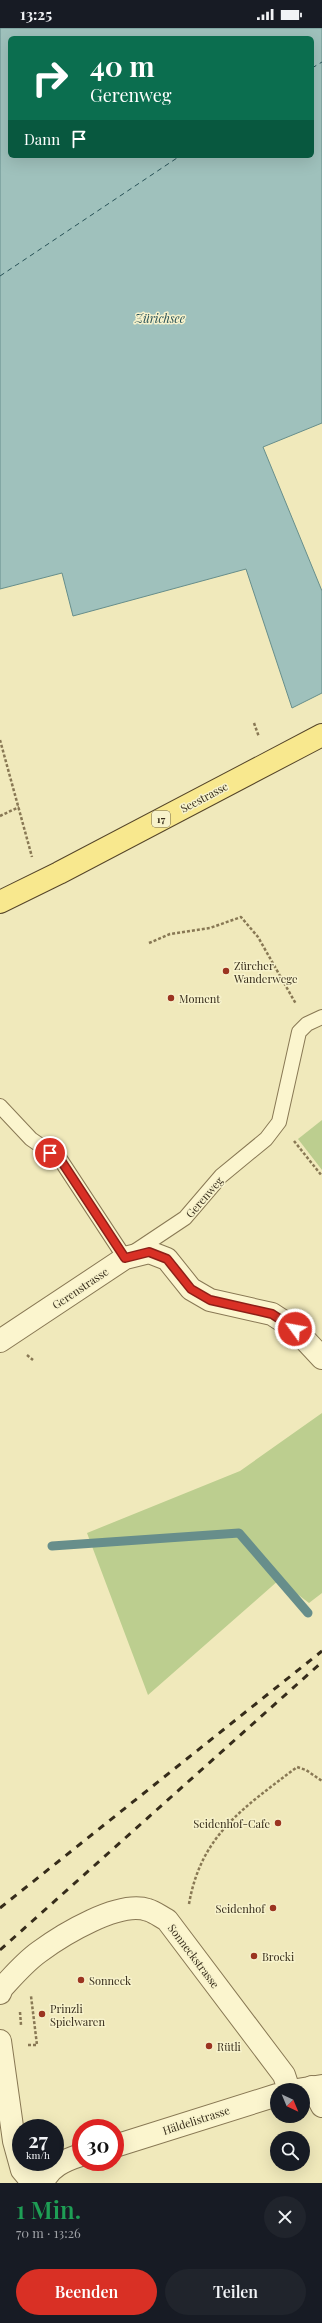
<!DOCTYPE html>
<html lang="de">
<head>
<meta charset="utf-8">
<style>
  :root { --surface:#171b24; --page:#20242c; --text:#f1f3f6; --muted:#9ea1a6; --accent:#d93025 }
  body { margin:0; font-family:"Playfair Display",serif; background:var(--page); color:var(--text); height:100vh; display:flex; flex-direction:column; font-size:15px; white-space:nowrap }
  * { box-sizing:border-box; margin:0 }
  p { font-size:13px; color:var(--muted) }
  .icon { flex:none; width:22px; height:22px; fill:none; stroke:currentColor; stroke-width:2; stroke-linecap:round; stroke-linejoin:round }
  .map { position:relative; height:2155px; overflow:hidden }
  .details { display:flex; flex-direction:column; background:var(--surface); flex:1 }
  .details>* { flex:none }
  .hud { position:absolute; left:8px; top:8px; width:306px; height:122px; border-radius:6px; box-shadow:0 4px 16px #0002; background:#0b6e4f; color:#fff; overflow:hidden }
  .needle { width:26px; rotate:136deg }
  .controls { position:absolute; left:270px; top:2055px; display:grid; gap:8px }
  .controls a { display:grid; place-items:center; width:40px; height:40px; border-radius:50%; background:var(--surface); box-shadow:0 4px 16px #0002; font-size:20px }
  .speed { position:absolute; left:12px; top:2091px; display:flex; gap:8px; font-size:20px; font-weight:700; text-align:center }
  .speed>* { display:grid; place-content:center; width:52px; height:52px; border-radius:50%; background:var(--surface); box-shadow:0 4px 16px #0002; line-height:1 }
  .speed small { font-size:10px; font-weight:400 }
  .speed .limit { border:6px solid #d22; background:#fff; color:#111 }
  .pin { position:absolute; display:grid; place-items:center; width:34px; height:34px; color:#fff; margin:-17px; border:2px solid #fff; border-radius:50%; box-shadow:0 1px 4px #0007 }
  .me { position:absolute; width:44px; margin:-22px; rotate:302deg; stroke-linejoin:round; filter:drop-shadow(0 0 3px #0008) }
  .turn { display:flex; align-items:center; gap:14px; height:84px; padding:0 16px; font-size:18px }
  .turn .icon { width:52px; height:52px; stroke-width:2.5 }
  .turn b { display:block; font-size:28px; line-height:34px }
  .then { display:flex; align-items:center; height:38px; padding:0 16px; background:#0003; gap:8px; font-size:15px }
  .round { display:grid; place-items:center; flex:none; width:42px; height:42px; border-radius:21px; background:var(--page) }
  .summary { display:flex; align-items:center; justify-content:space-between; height:68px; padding:0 16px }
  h1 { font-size:24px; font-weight:600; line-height:30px; color:#1e9e55 }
  .primary-button { display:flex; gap:8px; margin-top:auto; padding:8px 16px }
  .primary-button a { flex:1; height:46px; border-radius:24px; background:var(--accent); color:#fff; font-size:16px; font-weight:600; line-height:46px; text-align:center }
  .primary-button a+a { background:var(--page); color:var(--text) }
  .status { display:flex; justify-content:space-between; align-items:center; height:28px; padding:0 20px; background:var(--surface); direction:ltr }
  .status svg { height:11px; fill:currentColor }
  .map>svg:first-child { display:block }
  .green { fill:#bcce8f }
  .water { fill:#9fc1bc; stroke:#678e8b; fill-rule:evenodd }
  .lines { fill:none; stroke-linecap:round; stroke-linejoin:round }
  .stream { stroke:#678e8b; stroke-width:9 }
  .ferry { stroke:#285257; stroke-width:1; stroke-dasharray:5 4; stroke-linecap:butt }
  .lane-casing { stroke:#887854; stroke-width:16 }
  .street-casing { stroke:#887854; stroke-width:24 }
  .primary-casing { stroke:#554529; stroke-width:24 }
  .path { stroke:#887854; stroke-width:2.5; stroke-dasharray:3 2; stroke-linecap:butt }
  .lane { stroke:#fbf5ce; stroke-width:14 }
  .street { stroke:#fbf5ce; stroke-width:22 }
  .primary { stroke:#f8e88e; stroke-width:22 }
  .rail { stroke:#362c1a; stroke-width:3; stroke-dasharray:7 7; stroke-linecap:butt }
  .route-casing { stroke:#8d1f18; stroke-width:10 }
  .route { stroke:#d93025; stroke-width:7 }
  .poi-dot { fill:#9b3420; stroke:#f7f2cb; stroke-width:1.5 }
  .labels { text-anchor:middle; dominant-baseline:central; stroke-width:3; stroke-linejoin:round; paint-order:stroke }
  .shield { fill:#f7f2cb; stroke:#70674f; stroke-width:1 }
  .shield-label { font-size:10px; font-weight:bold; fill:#362c1a }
  .street-label { font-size:11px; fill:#362c1a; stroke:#f7f2cb }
  .poi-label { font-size:11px; fill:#362c1a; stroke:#f7f2cb; text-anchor:start }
  .water-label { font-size:12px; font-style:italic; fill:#285257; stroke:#f7f2cb }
</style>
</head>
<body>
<div class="status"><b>13:25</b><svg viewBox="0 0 49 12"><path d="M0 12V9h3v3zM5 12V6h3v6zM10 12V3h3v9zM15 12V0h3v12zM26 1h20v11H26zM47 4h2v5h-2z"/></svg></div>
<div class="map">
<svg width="322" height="2155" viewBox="0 0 322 2155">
  <rect width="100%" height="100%" fill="#f0e9bb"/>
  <g class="green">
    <path d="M322 1092V1142L298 1111Z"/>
    <path d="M322 1385V1565L309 1575 279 1552 148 1667 87 1505 240 1443Z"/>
  </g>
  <path class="water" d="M0 0H322V395L263 419 322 563V665L292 680 246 541 73 588 62 545 0 561ZM10 10H312V128H10Z"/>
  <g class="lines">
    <path class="stream" d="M52 1518 239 1505 308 1585"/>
    <g class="ferry">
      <path d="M312 40 322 34"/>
      <path d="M0 248 180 128"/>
    </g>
    <g class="lane-casing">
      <path id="lane" d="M0 1078 31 1111 60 1131 125 1230 185 1190 221 1148 266 1111 279 1094 299 1004 307 996 322 989"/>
    </g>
    <g class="street-casing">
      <g id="street">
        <path d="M0 1313 125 1230 149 1224 167 1231 191 1261 210 1272 272 1286 295 1301 322 1330"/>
        <path d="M0 1965 2 1960C13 1948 25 1934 39 1924 62 1907 119 1872 148 1882 155 1884 161 1889 167 1892L284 2047 289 2062"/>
        <path d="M0 2013 14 2113 22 2142 33 2155"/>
        <path d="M312 2059 322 2078"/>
        <path d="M297 2062 322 2058"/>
        <path d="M115 2118 277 2067"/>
        <path d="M43 2155C49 2139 65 2132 81 2127"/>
      </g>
    </g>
    <g class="primary-casing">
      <path id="primary" d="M0 874 59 845 322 707"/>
    </g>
    <g class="path">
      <path d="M254 695 259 709"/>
      <path d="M0 712 32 829"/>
      <path d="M0 788 19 779"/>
      <path d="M149 915 170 906 210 900 241 889 258 909 296 976"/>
      <path d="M294 1113 322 1148"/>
      <path d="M27 1327 33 1332"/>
      <path d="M189 1876C201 1806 245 1779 297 1739L306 1742 322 1753"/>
      <path d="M20 1984 21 1997"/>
      <path d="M28 2017H37L31 1968"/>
    </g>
    <use href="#lane" class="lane"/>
    <use href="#street" class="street"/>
    <use href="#primary" class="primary"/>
    <g class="rail">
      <path d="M0 1880 322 1623"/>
      <path d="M0 1922 322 1634"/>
    </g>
  </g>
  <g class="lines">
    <g class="route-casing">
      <path id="route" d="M50 1125 60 1131 125 1230 149 1224 167 1231 191 1261 210 1272 272 1286 295 1301"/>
    </g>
    <use href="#route" class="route"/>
  </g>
  <g class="poi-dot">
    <circle cx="226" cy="943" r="4"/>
    <circle cx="171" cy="970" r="4"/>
    <circle cx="278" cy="1795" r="4"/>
    <circle cx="273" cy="1880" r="4"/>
    <circle cx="254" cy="1928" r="4"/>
    <circle cx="81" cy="1952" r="4"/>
    <circle cx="42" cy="1986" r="4"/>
    <circle cx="209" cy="2018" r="4"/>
  </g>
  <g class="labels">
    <rect class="shield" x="152" y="783" width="18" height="16" rx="3"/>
    <g class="shield-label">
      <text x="161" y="791">17</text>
    </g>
    <g class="street-label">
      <text transform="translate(204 769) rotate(-28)">Seestrasse</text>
      <text transform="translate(204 1169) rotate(-49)">Gerenweg</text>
      <text transform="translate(80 1260) rotate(-34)">Gerenstrasse</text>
      <text transform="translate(194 1928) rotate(53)">Sonneckstrasse</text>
      <text transform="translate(196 2092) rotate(-18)">Häldelistrasse</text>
    </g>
    <g class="poi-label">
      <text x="234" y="937">Zürcher<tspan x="234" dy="13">Wanderwege</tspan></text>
      <text x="179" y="970">Moment</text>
      <text x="270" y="1795" text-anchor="end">Seidenhof-Cafe</text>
      <text x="265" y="1880" text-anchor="end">Seidenhof</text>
      <text x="262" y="1928">Brocki</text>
      <text x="89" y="1952">Sonneck</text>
      <text x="50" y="1980">Prinzli<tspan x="50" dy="13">Spielwaren</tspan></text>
      <text x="217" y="2018">Rütli</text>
    </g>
    <g class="water-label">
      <text x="160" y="290">Zürichsee</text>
    </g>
  </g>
</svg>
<div class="controls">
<a><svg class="needle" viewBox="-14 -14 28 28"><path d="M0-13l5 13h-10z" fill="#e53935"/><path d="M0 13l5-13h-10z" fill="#9ea1a6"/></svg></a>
<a><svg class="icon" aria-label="search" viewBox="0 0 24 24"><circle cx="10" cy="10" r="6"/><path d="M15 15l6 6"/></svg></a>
</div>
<div class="speed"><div>27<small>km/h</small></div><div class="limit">30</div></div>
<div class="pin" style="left:50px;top:1125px;background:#d93025"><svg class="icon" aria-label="arrive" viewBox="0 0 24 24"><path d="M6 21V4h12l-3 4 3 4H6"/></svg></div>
<svg class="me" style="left:295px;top:1301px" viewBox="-20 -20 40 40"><circle r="17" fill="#d93025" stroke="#fff" stroke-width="3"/><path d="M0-11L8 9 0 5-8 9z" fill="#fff"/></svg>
<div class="hud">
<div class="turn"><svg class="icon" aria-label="right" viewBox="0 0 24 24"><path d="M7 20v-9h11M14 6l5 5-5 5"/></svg><div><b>40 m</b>Gerenweg</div></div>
<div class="then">Dann<svg class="icon" aria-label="arrive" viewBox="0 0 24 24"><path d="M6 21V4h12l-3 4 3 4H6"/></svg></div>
</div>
</div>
<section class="details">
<div class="summary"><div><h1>1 Min.</h1><p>70 m · 13:26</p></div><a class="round"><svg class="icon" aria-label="close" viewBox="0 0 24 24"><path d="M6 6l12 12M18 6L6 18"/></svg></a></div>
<div class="primary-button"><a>Beenden</a><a>Teilen</a></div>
</section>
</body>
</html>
